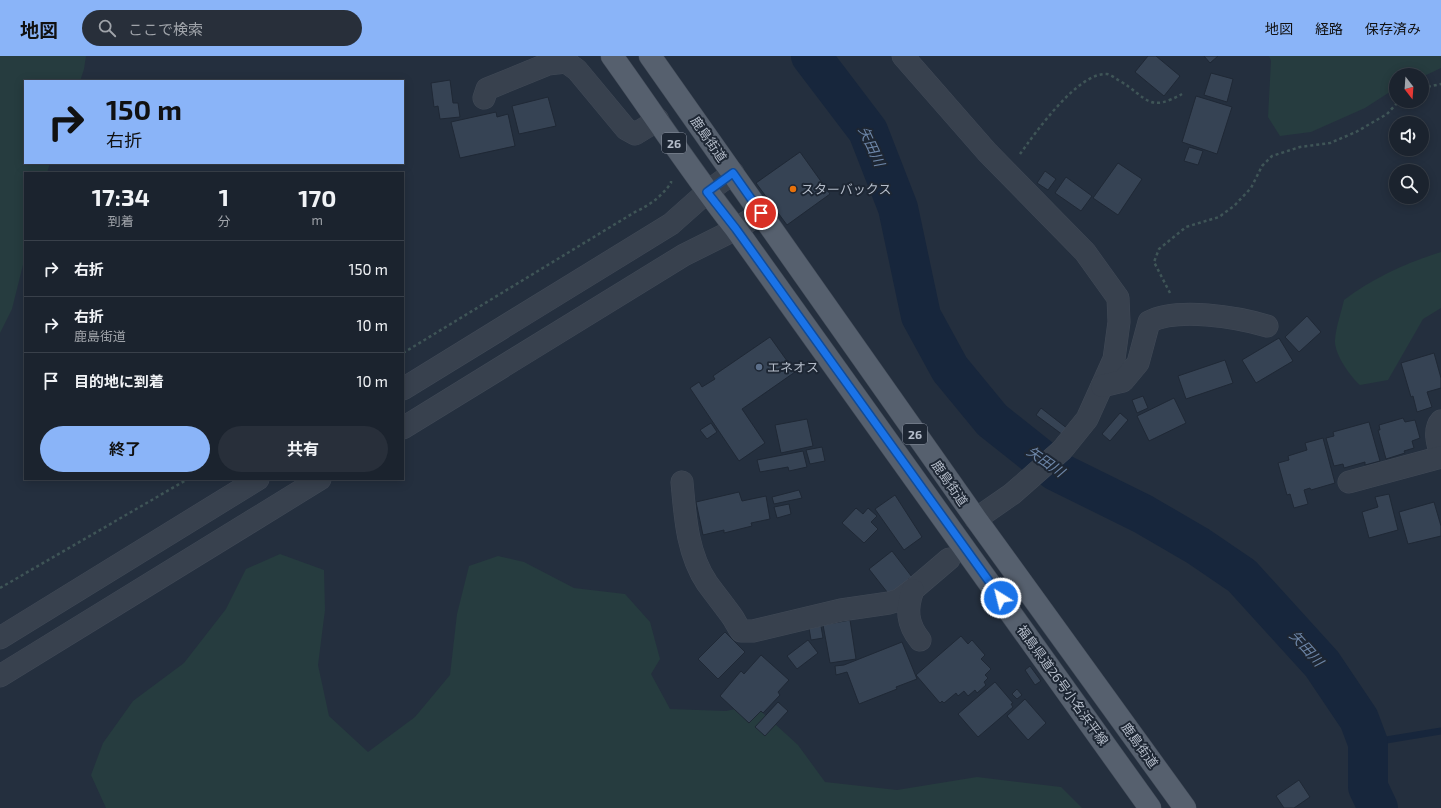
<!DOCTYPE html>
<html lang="ja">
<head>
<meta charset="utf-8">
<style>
  :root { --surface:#1b232e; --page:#282f3a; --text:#f1f3f6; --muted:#a0a4aa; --line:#39404a; --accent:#8ab4f8 }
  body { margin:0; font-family:"Exo 2","Noto Sans JP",sans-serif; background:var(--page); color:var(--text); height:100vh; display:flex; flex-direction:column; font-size:15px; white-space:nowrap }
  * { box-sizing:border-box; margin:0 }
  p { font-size:13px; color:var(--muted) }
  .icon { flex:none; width:22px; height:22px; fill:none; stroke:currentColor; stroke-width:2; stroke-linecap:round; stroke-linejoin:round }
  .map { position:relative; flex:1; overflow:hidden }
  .drawer { position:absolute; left:24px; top:116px; width:380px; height:308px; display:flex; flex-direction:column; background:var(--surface); border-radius:0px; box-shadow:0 2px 10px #0003,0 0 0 1px var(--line) }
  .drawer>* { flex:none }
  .hud { position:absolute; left:24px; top:24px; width:380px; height:84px; border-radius:0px; box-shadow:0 2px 10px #0003,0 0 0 1px var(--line); background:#8ab4f8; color:#111; overflow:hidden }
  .needle { width:26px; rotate:163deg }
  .fabs { position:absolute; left:1389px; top:12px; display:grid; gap:8px }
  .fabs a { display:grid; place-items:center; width:40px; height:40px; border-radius:50%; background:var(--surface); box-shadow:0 2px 10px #0003,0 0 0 1px var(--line); font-size:20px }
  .pin { position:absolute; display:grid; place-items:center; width:34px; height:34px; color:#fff; margin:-17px; border:2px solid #fff; border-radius:50%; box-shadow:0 1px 4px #0007 }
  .me { position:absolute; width:44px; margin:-22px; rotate:324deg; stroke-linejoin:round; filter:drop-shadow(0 0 3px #0008) }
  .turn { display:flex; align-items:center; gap:14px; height:84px; padding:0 16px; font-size:18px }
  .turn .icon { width:52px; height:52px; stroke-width:2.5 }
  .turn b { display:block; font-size:28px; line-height:34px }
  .eta { display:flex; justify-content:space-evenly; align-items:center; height:68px; text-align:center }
  .eta b { font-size:24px; font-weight:700; line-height:28px }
  .action { display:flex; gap:8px; margin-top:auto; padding:8px 16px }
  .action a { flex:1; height:46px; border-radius:24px; background:var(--accent); color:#111; font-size:16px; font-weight:700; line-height:46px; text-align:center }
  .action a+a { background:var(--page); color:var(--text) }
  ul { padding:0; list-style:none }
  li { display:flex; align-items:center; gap:12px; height:56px; padding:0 16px; border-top:1px solid var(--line) }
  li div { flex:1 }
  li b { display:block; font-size:15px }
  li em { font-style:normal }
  header { display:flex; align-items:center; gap:24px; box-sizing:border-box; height:56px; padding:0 20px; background:var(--accent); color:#111 }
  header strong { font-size:19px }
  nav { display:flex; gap:22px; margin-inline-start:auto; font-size:14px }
  .search { width:280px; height:36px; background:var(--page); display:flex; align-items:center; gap:10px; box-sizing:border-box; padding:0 14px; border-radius:22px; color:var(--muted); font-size:15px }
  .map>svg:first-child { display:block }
  .green { fill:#263c3f }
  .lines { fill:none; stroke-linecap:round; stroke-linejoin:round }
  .stream { stroke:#17263c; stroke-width:7 }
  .river { stroke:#17263c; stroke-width:40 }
  .building { fill:#364354; stroke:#1f2835 }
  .minor-casing { stroke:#414a57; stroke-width:23 }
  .major-casing { stroke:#414a57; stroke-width:23 }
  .path { stroke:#3f5557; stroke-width:2.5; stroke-dasharray:3 3; stroke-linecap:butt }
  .minor { stroke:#38414e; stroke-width:22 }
  .major { stroke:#56606e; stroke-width:22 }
  .route-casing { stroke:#114b97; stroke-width:10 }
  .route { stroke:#1a73e8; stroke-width:7 }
  .food-dot { fill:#e8710a; stroke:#1d2633; stroke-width:1.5 }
  .service-dot { fill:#5c6f8a; stroke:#1d2633; stroke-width:1.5 }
  .labels { text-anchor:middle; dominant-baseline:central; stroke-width:4; stroke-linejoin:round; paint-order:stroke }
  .shield { fill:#1d2633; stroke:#878f9c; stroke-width:1 }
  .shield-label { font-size:12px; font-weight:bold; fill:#b4bcc9 }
  .street-label { font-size:13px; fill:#b4bcc9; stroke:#1d2633 }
  .poi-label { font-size:13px; fill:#b4bcc9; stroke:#1d2633; text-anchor:start }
  .water-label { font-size:14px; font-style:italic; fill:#6d86a8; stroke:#1d2633 }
</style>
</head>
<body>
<header>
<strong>地図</strong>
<div class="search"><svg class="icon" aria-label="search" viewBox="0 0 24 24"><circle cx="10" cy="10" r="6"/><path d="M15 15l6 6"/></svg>ここで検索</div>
<nav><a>地図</a><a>経路</a><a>保存済み</a></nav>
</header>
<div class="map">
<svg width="1441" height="752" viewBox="0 0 1441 752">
  <rect width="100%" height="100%" fill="#242f3e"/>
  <g class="green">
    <path d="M0 0H86L84 13 80 25H25V107H50L47 117H25V201L12 253 0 277Z"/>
    <path d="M1269 0H1441V12L1422 21V19H1396V32L1365 52 1311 76 1280 80 1268 61 1271 5Z"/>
    <path d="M1441 196V252L1423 263 1388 324 1360 329C1350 320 1334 298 1335 284 1336 271 1341 257 1344 244 1373 222 1406 207 1441 196Z"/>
    <path d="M280 498 324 514 325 554 318 609 329 660 368 696 415 661 450 619 457 558 469 510 498 500 524 506 574 532 625 538 650 566 660 603 651 618 670 653 726 655 754 649 798 689 825 726 897 734 977 721 1061 731 1082 752H106L91 719 103 687 133 645 184 607 226 553 246 513Z"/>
  </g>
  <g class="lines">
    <path class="stream" d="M1368 687 1441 675"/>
    <path class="river" d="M811 0 868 75 898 152 921 260 950 313 992 364 1056 415 1143 458 1198 490 1242 520 1322 608 1359 663 1368 687V731L1378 752"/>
  </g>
  <g class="building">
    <path d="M1148 0H1156L1180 20 1164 40 1135 16Z"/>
    <path d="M1204 0H1218L1210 7Z"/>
    <path d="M1211 17 1233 23 1227 46 1204 39Z"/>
    <path d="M450 24 453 47H458L460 61 440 63 438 50 434 51 431 27Z"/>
    <path d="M1196 40 1232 51 1217 98 1182 86Z"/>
    <path d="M548 41 556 70 519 78 512 50Z"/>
    <path d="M496 56 497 61 508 58 515 90 460 102 451 66Z"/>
    <path d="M1189 91 1203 95 1198 109 1184 105Z"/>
    <path d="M800 96 830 138 787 169 756 127Z"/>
    <path d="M1118 107 1142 123 1118 159 1093 142Z"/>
    <path d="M1045 115 1056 123 1048 134 1037 127Z"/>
    <path d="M1066 121 1092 140 1081 155 1055 137Z"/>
    <path d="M1307 260 1321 276 1299 296 1285 281Z"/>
    <path d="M770 281 795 316 742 353 765 387 739 405 690 332 699 326 702 331 715 323 713 320Z"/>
    <path d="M1279 282 1293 305 1256 327 1242 304Z"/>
    <path d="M1434 297 1441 322V332L1427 336 1432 351 1417 356 1413 340 1411 341 1401 307Z"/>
    <path d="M1225 304 1233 327 1186 343 1178 320Z"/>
    <path d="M1143 340 1148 352 1137 357 1132 344Z"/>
    <path d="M1174 342 1186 367 1149 385 1137 360Z"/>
    <path d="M1041 352 1068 373 1063 379 1036 359Z"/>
    <path d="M1120 357 1128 364 1110 385 1102 378Z"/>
    <path d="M1403 362 1405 366 1415 364 1420 382 1412 385 1414 392 1404 395 1405 397 1386 403 1378 374H1380L1379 369Z"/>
    <path d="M807 363 813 390 781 397 775 369Z"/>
    <path d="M1369 366 1380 405 1365 409V406L1344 412 1343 408 1334 410 1326 382 1334 380 1333 376Z"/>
    <path d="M711 367 717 376 707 383 700 374Z"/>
    <path d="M1323 382 1335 427 1311 434 1310 432 1304 434 1308 448 1294 452 1290 438 1287 439 1278 407 1289 404 1288 400 1307 394 1305 387Z"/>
    <path d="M822 391 825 405 810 408 806 394Z"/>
    <path d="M803 395 807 411 789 415 788 411 760 416 757 404Z"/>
    <path d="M799 434 802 442 774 448 772 441Z"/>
    <path d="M739 436 742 445 766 440 770 463 751 467 752 470 724 477V474L703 479 696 446Z"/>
    <path d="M1389 438 1398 474 1369 482 1362 456 1378 451 1375 441Z"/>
    <path d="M895 439 922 481 904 494 875 453Z"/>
    <path d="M1434 446 1441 470V480L1408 488 1399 456Z"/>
    <path d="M789 448 791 458 777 462 774 451Z"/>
    <path d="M856 452 863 458 868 452 877 460 871 466 878 473 864 487 842 467Z"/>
    <path d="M892 495 912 521 908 523 910 526 891 541 869 513Z"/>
    <path d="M850 564 856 603 830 607 823 569Z"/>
    <path d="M821 570 823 582 811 584 809 572Z"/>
    <path d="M725 576 745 596 718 623 698 603Z"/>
    <path d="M961 580 968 588 972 584 985 599 981 603 991 613 985 619 988 622 984 626 986 629 977 637 975 634 968 640 964 635 958 640 956 637 944 647 942 645 940 647 916 619Z"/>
    <path d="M808 584 818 597 797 613 787 600Z"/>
    <path d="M902 586 917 623 896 631 897 633 859 648 847 616 836 619 835 610 844 609Z"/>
    <path d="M761 599 789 624 778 636 780 639 763 657 761 655 749 667 720 640 741 615 744 618Z"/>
    <path d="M1030 610 1041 625 1035 629 1025 614Z"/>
    <path d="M995 626 1013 647 1011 648 1013 651 978 681 958 658Z"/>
    <path d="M1017 633 1022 639 1017 643 1012 638Z"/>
    <path d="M1025 643 1046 667 1028 684 1007 660Z"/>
    <path d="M778 646 788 655 765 680 755 671Z"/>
    <path d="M1299 724 1310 741 1294 752H1284L1276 740Z"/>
  </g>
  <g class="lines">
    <g class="minor-casing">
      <g id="minor">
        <path d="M903 0 987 96 1085 196 1118 242 1119 266 1114 303 1087 363 1062 394 1012 438 976 463"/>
        <path d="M484 42 487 33 548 8 566 6 577 14 626 73 635 78 658 64"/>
        <path d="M1102 330 1123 325 1138 307 1149 266C1177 251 1237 261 1267 270"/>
        <path d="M403 333 671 168 707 136 733 117"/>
        <path d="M1441 365C1433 374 1438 389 1441 399"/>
        <path d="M403 372 684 199 736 173 761 157"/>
        <path d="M682 426C685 460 687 497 707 527 715 538 723 548 731 559 735 564 737 570 741 575H753L841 554 889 547 899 544 915 532 949 503"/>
        <path d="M1349 426 1441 401"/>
        <path d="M913 534C906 553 907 568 920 584"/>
        <path d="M0 582 258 423"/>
        <path d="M0 620 320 423"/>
      </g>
    </g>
    <g class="major-casing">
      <g id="major">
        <path d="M612 0C653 57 692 117 736 173L1150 752"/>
        <path d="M650 0 976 463 1185 752"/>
      </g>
    </g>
    <g class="path">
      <path d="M1422 32 1441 28"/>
      <path d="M1020 98C1036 76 1078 16 1107 18 1112 19 1116 23 1120 25 1148 42 1148 57 1182 38"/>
      <path d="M1170 237 1154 206 1159 193 1186 171 1219 161 1234 150 1251 132 1262 110 1272 100 1300 91 1330 87 1356 76 1387 58 1399 45"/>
      <path d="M403 297 635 156C650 149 661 141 671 127V125"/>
      <path d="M0 532 188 423"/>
    </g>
    <use href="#minor" class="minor"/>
    <use href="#major" class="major"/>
  </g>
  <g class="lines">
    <g class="route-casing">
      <path id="route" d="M761 157 733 117 707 136 736 173 1001 542"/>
    </g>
    <use href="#route" class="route"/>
  </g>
  <circle class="food-dot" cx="793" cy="133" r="4"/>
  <circle class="service-dot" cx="759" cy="311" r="4"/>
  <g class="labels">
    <g class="shield">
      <rect x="662" y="77" width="24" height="20" rx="3"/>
      <rect x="903" y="368" width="24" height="20" rx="3"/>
    </g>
    <g class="shield-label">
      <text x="674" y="87">26</text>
      <text x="915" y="378">26</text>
    </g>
    <g class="street-label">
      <text transform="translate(709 83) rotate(55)">鹿島街道</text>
      <text transform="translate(950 427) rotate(55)">鹿島街道</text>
      <text transform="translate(1063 629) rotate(54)">福島県道26号小名浜平線</text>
      <text transform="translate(1140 689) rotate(54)">鹿島街道</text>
    </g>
    <g class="poi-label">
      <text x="801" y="133">スターバックス</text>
      <text x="767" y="311">エネオス</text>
    </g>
    <g class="water-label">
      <text transform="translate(872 90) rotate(65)">矢田川</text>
      <text transform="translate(1046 405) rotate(35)">矢田川</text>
      <text transform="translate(1307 592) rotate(48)">矢田川</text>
    </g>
  </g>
</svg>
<div class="fabs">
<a><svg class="needle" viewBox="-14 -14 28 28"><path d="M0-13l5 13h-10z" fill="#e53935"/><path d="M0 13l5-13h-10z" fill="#a0a4aa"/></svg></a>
<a><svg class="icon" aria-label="sound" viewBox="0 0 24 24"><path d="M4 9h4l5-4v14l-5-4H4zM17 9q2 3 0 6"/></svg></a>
<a><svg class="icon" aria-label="search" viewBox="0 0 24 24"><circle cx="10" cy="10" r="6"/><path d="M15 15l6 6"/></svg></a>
</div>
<div class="pin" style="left:761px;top:157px;background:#d93025"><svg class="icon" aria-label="arrive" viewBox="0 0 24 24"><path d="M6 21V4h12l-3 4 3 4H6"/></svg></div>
<svg class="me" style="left:1001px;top:542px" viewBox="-20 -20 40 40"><circle r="17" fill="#1a73e8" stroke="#fff" stroke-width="3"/><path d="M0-11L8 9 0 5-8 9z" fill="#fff"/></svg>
<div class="hud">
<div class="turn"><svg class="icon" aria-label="right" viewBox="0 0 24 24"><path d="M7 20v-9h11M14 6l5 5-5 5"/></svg><div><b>150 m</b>右折</div></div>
</div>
<section class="drawer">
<div class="eta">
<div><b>17:34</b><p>到着</p></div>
<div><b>1</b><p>分</p></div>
<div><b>170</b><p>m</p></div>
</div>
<ul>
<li><svg class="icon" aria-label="right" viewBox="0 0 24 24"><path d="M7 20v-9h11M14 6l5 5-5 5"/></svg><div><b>右折</b></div><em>150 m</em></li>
<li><svg class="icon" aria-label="right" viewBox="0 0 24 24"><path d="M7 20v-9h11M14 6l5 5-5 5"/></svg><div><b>右折</b><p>鹿島街道</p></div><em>10 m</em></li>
<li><svg class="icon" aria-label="arrive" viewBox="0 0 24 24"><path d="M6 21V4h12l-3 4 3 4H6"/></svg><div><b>目的地に到着</b></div><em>10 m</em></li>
</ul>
<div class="action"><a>終了</a><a>共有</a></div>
</section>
</div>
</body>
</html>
